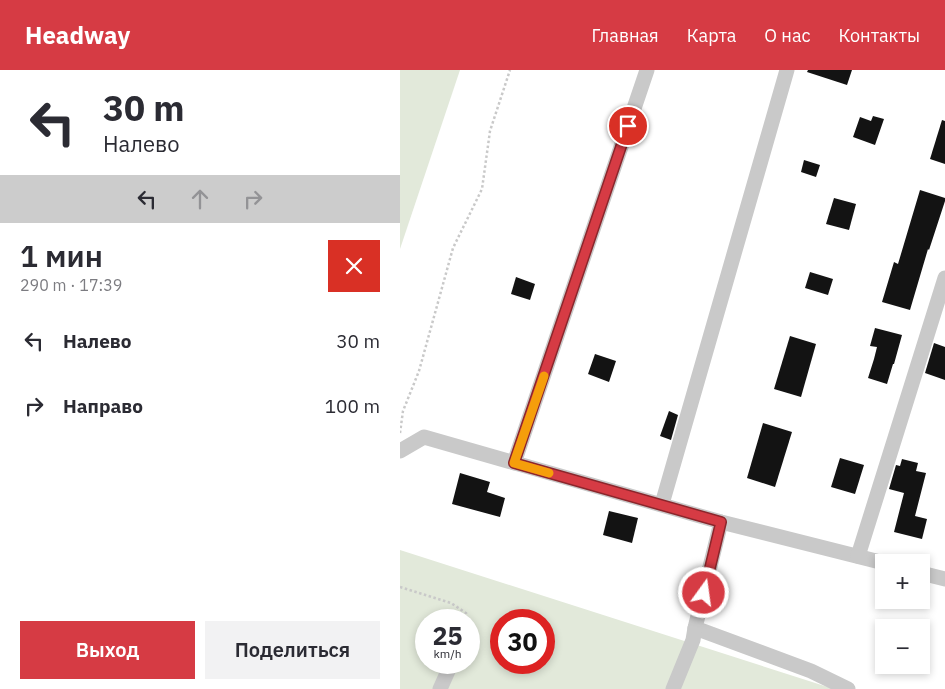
<!DOCTYPE html>
<html lang="ru">
<head>
<meta charset="utf-8">
<style>
  :root { --surface:#fff; --page:#f2f2f3; --text:#2b2b33; --muted:#7c7c81; --accent:#d63b44 }
  body { margin:0; font-family:"IBM Plex Sans",sans-serif; background:var(--page); color:var(--text); height:100vh; display:flex; flex-direction:column; font-size:19px; white-space:nowrap }
  * { box-sizing:border-box; margin:0 }
  p { font-size:16px; color:var(--muted) }
  .icon { flex:none; width:28px; height:28px; fill:none; stroke:currentColor; stroke-width:2; stroke-linecap:round; stroke-linejoin:round }
  .map { position:relative; flex:1; overflow:hidden }
  .details { display:flex; flex-direction:column; background:var(--surface); width:400px }
  .details>* { flex:none }
  .banner { background:#fff; color:var(--text); overflow:hidden }
  .fabs { position:absolute; left:475px; top:484px; display:grid; gap:10px }
  .fabs a { display:grid; place-items:center; width:55px; height:55px; border-radius:0px; background:var(--surface); box-shadow:0 2px 8px #0003; font-size:25px }
  .speed { position:absolute; left:15px; top:539px; display:flex; gap:10px; font-size:25px; font-weight:700; text-align:center }
  .speed>* { display:grid; place-content:center; width:65px; height:65px; border-radius:50%; background:var(--surface); box-shadow:0 2px 8px #0003; line-height:1 }
  .speed small { font-size:12px; font-weight:400 }
  .speed .limit { border:8px solid #d22; background:#fff; color:#111 }
  .pin { position:absolute; display:grid; place-items:center; width:42px; height:42px; color:#fff; margin:-21px; border:2px solid #fff; border-radius:50%; box-shadow:0 1px 5px #0007 }
  .me { position:absolute; width:55px; margin:-28px; rotate:14deg; stroke-linejoin:round; filter:drop-shadow(0 0 4px #0008) }
  .turn { display:flex; align-items:center; gap:18px; height:105px; padding:0 20px; font-size:22px }
  .turn .icon { width:65px; height:65px; stroke-width:2.5 }
  .turn b { display:block; font-size:35px; line-height:42px }
  .lanes { display:flex; align-items:center; height:48px; padding:0 20px; background:#0003; justify-content:center; gap:25px; direction:ltr }
  .lanes .off { opacity:.35 }
  .round { display:grid; place-items:center; flex:none; width:52px; height:52px; border-radius:0px; background:var(--page) }
  .overview { display:flex; align-items:center; justify-content:space-between; height:85px; padding:0 20px }
  h1 { font-size:30px; font-weight:600; line-height:38px }
  .primary-button { display:flex; gap:10px; margin-top:auto; padding:10px 20px }
  .primary-button a { flex:1; height:58px; border-radius:0px; background:var(--accent); color:#fff; font-size:20px; font-weight:600; line-height:58px; text-align:center }
  .primary-button a+a { background:var(--page); color:var(--text) }
  ul { padding:0; list-style:none }
  li { display:flex; align-items:center; gap:15px; height:65px; padding:0 20px }
  li div { flex:1 }
  li b { display:block; font-size:19px }
  li em { font-style:normal }
  header { display:flex; align-items:center; gap:30px; box-sizing:border-box; height:70px; padding:0 25px; background:var(--accent); color:#fff }
  header strong { font-size:24px }
  nav { display:flex; gap:28px; margin-inline-start:auto; font-size:18px }
  main { display:flex; flex:1; min-height:0 }
  .map>svg:first-child { display:block }
  .green { fill:#e2e9da; fill-rule:evenodd }
  .building { fill:#131313 }
  .lines { fill:none; stroke-linecap:round; stroke-linejoin:round }
  .path { stroke:#c9c9c9; stroke-width:2.5; stroke-dasharray:2.5 2.5; stroke-linecap:butt }
  .minor { stroke:#c9c9c9; stroke-width:15 }
  .route-casing { stroke:#8b262c; stroke-width:12 }
  .route { stroke:#d63b44; stroke-width:9 }
  .slow { stroke:#f59e0b; stroke-width:9 }
</style>
</head>
<body>
<header>
<strong>Headway</strong>
<nav><a>Главная</a><a>Карта</a><a>О нас</a><a>Контакты</a></nav>
</header>
<main>
<section class="details">
<div class="banner">
<div class="turn"><svg class="icon" aria-label="left" viewBox="0 0 24 24"><path d="M17 20v-9H6M10 6l-5 5 5 5"/></svg><div><b>30 m</b>Налево</div></div>
<div class="lanes"><svg class="icon" aria-label="left" viewBox="0 0 24 24"><path d="M17 20v-9H6M10 6l-5 5 5 5"/></svg><svg class="icon off" aria-label="ahead" viewBox="0 0 24 24"><path d="M12 20V5M6 11l6-6 6 6"/></svg><svg class="icon off" aria-label="right" viewBox="0 0 24 24"><path d="M7 20v-9h11M14 6l5 5-5 5"/></svg></div>
</div>
<div class="overview"><div><h1>1 мин</h1><p>290 m · 17:39</p></div><a class="round" style="background:#d93025;color:#fff"><svg class="icon" aria-label="close" viewBox="0 0 24 24"><path d="M6 6l12 12M18 6L6 18"/></svg></a></div>
<ul>
<li><svg class="icon" aria-label="left" viewBox="0 0 24 24"><path d="M17 20v-9H6M10 6l-5 5 5 5"/></svg><div><b>Налево</b></div><em>30 m</em></li>
<li><svg class="icon" aria-label="right" viewBox="0 0 24 24"><path d="M7 20v-9h11M14 6l5 5-5 5"/></svg><div><b>Направо</b></div><em>100 m</em></li>
</ul>
<div class="primary-button"><a>Выход</a><a>Поделиться</a></div>
</section>
<div class="map">
<svg width="545" height="619" viewBox="0 0 545 619">
  <rect width="100%" height="100%" fill="#fff"/>
  <g class="green">
    <path d="M0 0H60L0 179Z"/>
    <path d="M0 480 434 619H0ZM26 550H69V592H26ZM101 550H144V592H101Z"/>
  </g>
  <g class="building">
    <path d="M408 0H452L447 15 407 2Z"/>
    <path d="M473 46 484 49 475 75 453 67 460 47 471 51Z"/>
    <path d="M542 50 545 51V94L530 89Z"/>
    <path d="M404 90 420 95 416 107 401 102Z"/>
    <path d="M520 120 545 128V131L529 180 528 179 510 240 482 232 494 192 498 194Z"/>
    <path d="M434 128 456 134 449 160 426 154Z"/>
    <path d="M410 202 433 209 428 225 405 218Z"/>
    <path d="M116 207 135 214 130 230 111 224Z"/>
    <path d="M475 258 502 265 494 294H493L487 314 468 308 474 289 477 277 470 276Z"/>
    <path d="M390 266 416 274 401 327 374 319Z"/>
    <path d="M534 273 545 277V310L525 303Z"/>
    <path d="M195 284 216 291 209 312 188 304Z"/>
    <path d="M269 341 278 345 271 370 260 366Z"/>
    <path d="M363 353 392 362 375 417 347 408Z"/>
    <path d="M440 388 464 395 455 424 431 417Z"/>
    <path d="M502 389 518 393 516 401 526 403 515 446 527 449 522 469 494 462 504 423 489 419 496 395 500 396Z"/>
    <path d="M60 403 90 412 87 422 105 428 100 447 52 434Z"/>
    <path d="M209 441 238 448 232 473 203 465Z"/>
  </g>
  <g class="lines">
    <g class="path">
      <path d="M0 363 3 341 19 301 53 178 82 119 90 61 110 0"/>
      <path d="M0 517 51 533 66 543 67 550"/>
    </g>
    <g class="minor">
      <path d="M0 381 24 367 321 452 484 493"/>
      <path d="M114 393 247 0"/>
      <path d="M262 434 387 0"/>
      <path d="M321 452 295 558 411 601 448 619"/>
      <path d="M458 486 545 208"/>
      <path d="M521 503 545 509"/>
      <path d="M40 619 52 592"/>
      <path d="M273 619 293 570 295 558"/>
    </g>
  </g>
  <g class="lines">
    <g class="route-casing">
      <path id="route" d="M228 56 114 393 321 452 304 523"/>
    </g>
    <use href="#route" class="route"/>
    <path class="slow" d="M144 306 114 393 149 403"/>
  </g>
</svg>
<div class="fabs">
<a>+</a>
<a>−</a>
</div>
<div class="speed"><div>25<small>km/h</small></div><div class="limit">30</div></div>
<div class="pin" style="left:228px;top:56px;background:#d93025"><svg class="icon" aria-label="arrive" viewBox="0 0 24 24"><path d="M6 21V4h12l-3 4 3 4H6"/></svg></div>
<svg class="me" style="left:304px;top:523px" viewBox="-20 -20 40 40"><circle r="17" fill="#d63b44" stroke="#fff" stroke-width="3"/><path d="M0-11L8 9 0 5-8 9z" fill="#fff"/></svg>
</div>
</main>
</body>
</html>
